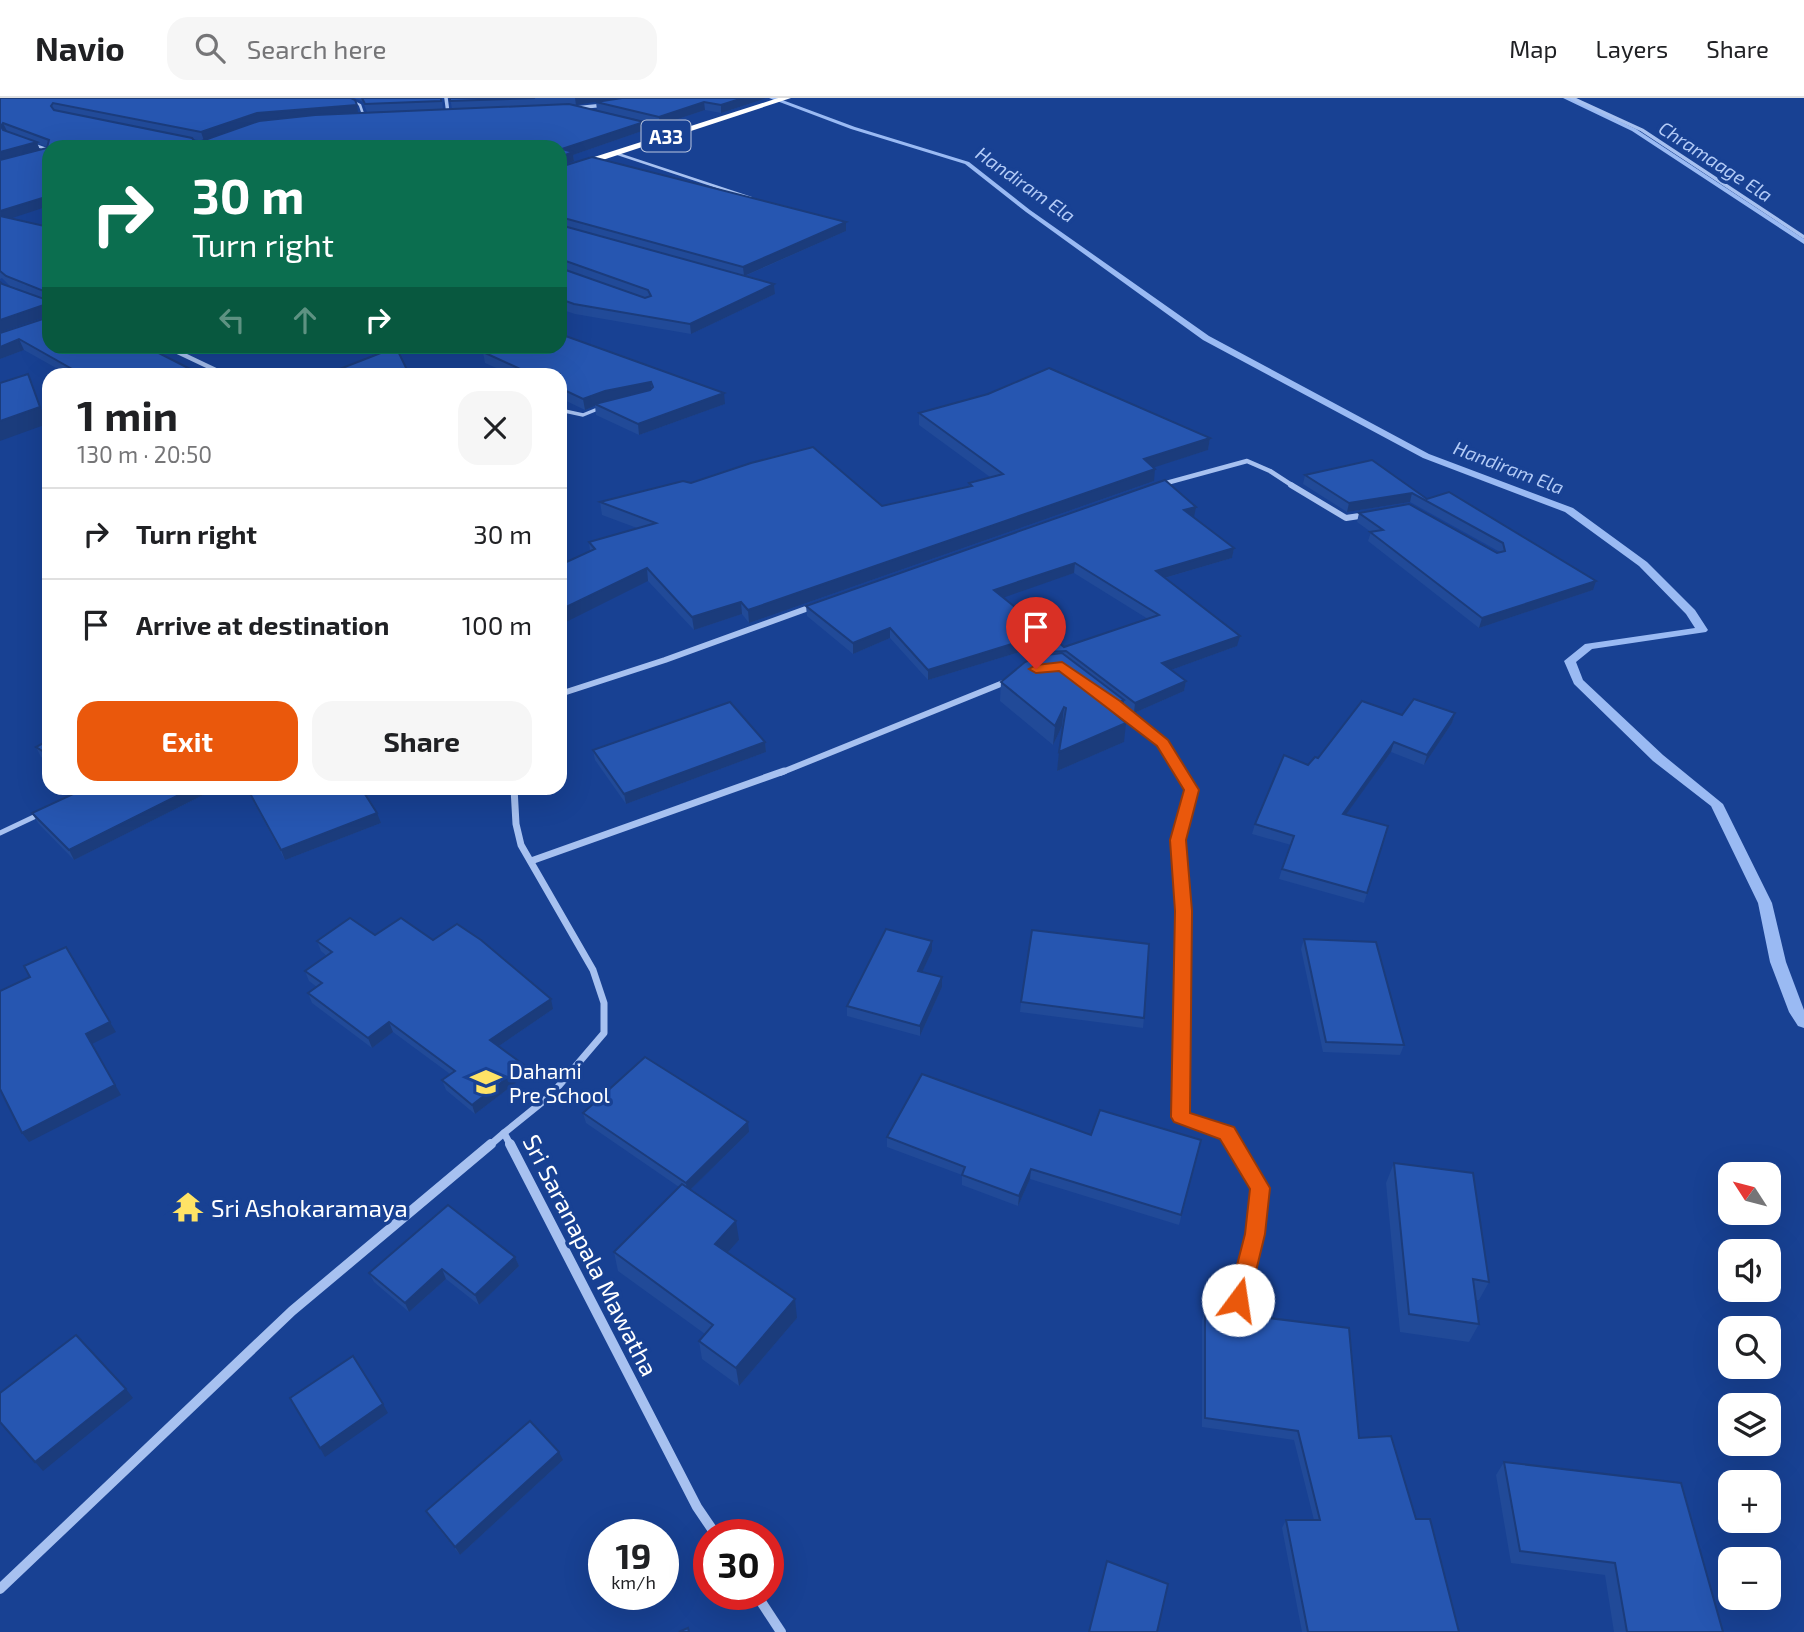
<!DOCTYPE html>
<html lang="en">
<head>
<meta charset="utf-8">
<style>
  :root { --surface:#fff; --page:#f6f6f6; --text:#202124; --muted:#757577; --line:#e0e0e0; --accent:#ea580c }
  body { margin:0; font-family:"Exo 2",sans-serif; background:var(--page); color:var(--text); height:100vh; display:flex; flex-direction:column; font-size:26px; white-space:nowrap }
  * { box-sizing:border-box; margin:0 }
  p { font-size:23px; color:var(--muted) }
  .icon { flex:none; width:38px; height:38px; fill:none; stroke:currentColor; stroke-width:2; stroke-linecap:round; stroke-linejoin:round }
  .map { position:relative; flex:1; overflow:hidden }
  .details { position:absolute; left:42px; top:270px; width:525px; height:427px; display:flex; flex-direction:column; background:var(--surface); border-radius:21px; box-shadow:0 7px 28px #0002 }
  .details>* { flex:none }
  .guide { position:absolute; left:42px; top:42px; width:525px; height:214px; border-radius:21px; box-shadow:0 7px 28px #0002; background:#0b6e4f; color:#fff; overflow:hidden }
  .needle { width:46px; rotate:306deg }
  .fabs { position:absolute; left:1718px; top:1064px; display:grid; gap:14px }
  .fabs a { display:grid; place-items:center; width:63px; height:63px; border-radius:14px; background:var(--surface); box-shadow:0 7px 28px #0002; font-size:35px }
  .speed { position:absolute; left:588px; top:1421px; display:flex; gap:14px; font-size:35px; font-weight:700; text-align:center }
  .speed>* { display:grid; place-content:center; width:91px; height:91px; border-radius:50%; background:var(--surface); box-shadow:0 7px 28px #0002; line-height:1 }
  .speed small { font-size:18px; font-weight:400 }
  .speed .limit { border:10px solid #d22; background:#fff; color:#111 }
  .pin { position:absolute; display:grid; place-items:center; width:60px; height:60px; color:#fff; margin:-72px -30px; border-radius:50% 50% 50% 0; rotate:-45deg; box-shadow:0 0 7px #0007 }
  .pin .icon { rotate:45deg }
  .me { position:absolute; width:77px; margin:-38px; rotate:14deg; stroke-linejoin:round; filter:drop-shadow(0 0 5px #0008) }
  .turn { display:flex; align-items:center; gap:24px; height:147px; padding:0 35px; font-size:32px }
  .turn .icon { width:91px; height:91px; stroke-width:2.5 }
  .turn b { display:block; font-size:49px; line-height:60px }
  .lanes { display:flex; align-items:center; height:66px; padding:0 35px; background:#0003; justify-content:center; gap:35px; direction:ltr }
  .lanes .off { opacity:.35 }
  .round { display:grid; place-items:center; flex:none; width:74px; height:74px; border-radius:21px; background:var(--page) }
  .summary { display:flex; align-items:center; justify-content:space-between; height:119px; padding:0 35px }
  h1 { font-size:42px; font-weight:700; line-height:52px }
  .button { display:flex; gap:14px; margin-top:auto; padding:14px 35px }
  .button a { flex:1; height:80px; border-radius:21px; background:var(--accent); color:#fff; font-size:28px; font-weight:700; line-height:80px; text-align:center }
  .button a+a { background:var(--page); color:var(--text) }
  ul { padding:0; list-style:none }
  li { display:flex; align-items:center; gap:21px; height:91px; padding:0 35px; border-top:2px solid var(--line) }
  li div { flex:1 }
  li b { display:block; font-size:26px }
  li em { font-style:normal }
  header { display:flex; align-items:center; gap:42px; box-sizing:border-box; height:98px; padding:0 35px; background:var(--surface); border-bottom:2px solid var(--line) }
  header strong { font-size:33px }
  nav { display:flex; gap:38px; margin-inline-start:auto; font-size:24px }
  .search { width:490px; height:63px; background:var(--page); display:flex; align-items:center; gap:18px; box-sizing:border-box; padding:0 24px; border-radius:21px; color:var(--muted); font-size:26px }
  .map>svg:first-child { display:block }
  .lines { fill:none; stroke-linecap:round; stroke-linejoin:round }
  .stream { fill:#9abaf3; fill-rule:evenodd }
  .lane-far2 { stroke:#a7c1f0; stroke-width:2.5 }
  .lane-far1 { stroke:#a7c1f0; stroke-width:3.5 }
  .lane { stroke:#a7c1f0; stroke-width:5 }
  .street-far4 { stroke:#a7c1f0; stroke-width:3.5 }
  .street-far3 { stroke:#a7c1f0; stroke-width:4.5 }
  .street-far2 { stroke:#a7c1f0; stroke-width:6 }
  .street-far1 { stroke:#a7c1f0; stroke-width:7 }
  .street { stroke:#a7c1f0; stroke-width:10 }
  .highway { fill:#fff; fill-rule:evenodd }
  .wall { fill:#214a98; fill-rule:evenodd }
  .shaded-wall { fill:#1b3c7c }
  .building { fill:#2656b1; stroke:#1b3c7c; stroke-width:2 }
  .route { fill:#ea580c; stroke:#983908; stroke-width:2 }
  .labels { text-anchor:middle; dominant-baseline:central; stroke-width:7; stroke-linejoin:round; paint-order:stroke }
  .shield { fill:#184193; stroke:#bac6df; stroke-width:2 }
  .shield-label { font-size:19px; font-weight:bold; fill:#fff }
  .far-water-label { font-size:19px; font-style:italic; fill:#b3cbf7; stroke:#184193 }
  .poi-label { font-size:21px; fill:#fff; stroke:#184193; text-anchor:start }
  .near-poi-label { font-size:24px; fill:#fff; stroke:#184193; text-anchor:start }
  .near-street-label { font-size:24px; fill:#fff; stroke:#184193 }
</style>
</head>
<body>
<header>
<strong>Navio</strong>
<div class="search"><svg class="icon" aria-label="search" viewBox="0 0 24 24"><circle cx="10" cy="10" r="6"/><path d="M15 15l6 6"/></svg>Search here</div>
<nav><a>Map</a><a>Layers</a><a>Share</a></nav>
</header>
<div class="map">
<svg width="1804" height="1534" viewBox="0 0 1804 1534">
  <rect width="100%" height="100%" fill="#184193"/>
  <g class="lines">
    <g class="stream">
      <path d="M769 0H777L855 29 969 64 1030 112 1209 238 1429 356 1573 410 1647 464 1695 512 1708 532 1706 534 1592 551 1576 564 1583 582 1663 657 1723 706 1772 805 1786 864 1804 912V930L1798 928 1789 914 1770 864 1758 805 1711 708 1653 663 1574 586 1564 563 1585 546 1695 530 1686 516 1639 468 1565 414 1423 360 1203 242 1026 114 965 66 851 31Z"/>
      <path d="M1563 0H1571L1636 31 1804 141V146L1632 33Z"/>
    </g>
    <g class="lane-far2">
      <path d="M346 0 360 7 364 19"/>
      <path d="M32 46 49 52"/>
      <path d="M615 55 751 100"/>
    </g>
    <path class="lane-far1" d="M560 312 583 317 600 310"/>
    <path class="lane" d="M0 735 38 717"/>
    <g class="street-far4">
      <path d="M446 0 448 15"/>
      <path d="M1572 0 1642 32 1804 139"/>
      <path d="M575 10 605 7"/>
      <path d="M635 24 675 35"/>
    </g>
    <g class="street-far3">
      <path d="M165 248 224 276"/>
      <path d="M1159 387 1247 363 1270 373 1293 388"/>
    </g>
    <g class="street-far2">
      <path d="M1291 387 1346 420 1366 417"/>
      <path d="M560 596 665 562 814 508"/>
      <path d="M1117 608 1163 645 1181 675"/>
      <path d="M780 675 1008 583"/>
    </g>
    <g class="street-far1">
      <path d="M1180 673 1192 692 1178 742 1184 812 1180 1019 1227 1035 1235 1048"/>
      <path d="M531 763 784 673"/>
      <path d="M489 1048 504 1035"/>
      <path d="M511 1048 504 1035 551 997 604 935V905L593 872 521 747 516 726 514 690"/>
    </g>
    <g class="street">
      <path d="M510 1046 697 1409 716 1437"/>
      <path d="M1234 1046 1260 1090 1255 1136 1238 1201"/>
      <path d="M0 1491 292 1213 491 1046"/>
      <path d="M756 1496 781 1534"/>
    </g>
    <path class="highway" d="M778 0H791L560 76V70Z"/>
  </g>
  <g class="wall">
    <path d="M0 0 358 15 503 9 452 11 450 0H620L572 7 645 32 573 57 574 63 49 49V108L10 120 150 248 147 250 200 276H67L24 252 0 261V235L46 220V218L2 186 41 200 10 188 2 180 0 181ZM188 40 203 43 196 45ZM37 45 48 49 47 50 40 52Z"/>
    <path d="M354 0H442L443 11 367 14 363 4Z"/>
    <path d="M767 0 721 15 705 12 660 27 597 12 596 4Z"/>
    <path d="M560 68 846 124V133L745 178 774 186 775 196 691 236 575 216 560 211Z"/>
    <path d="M560 248 725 306 639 337 596 317 595 308 585 312 560 300V276H510L485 265 483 254Z"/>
    <path d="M919 315 1210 340 1208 352 1154 369V383L749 525 742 516 694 532 648 483 590 453 589 444 637 430 602 417 600 404 691 385 882 408 969 388V385L990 379 919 327Z"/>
    <path d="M1372 362 1427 401 1593 492 1479 530 1368 443 1371 434 1357 424 1359 415 1497 455 1500 454 1410 404 1347 414 1303 386 1305 377Z"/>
    <path d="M1194 419 1234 450 1232 460 1165 480 1237 548 1171 572 1186 583 1184 593 1134 615 1123 608 1121 621 1124 644 1057 673 1063 629 1062 628 1053 647 1000 603 1001 584 1047 557V554L1064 549 1148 521 1074 475 1003 499 1046 546 928 582 890 540 853 556 807 518 806 508Z"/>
    <path d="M1455 615 1452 625 1424 667 1391 654 1346 716 1388 728 1364 805 1279 781 1282 771 1291 747 1252 736 1255 726 1308 667 1318 660 1402 617Z"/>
    <path d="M49 642V664L41 659 36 649Z"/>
    <path d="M765 644 766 654 626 706 595 662 593 652Z"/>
    <path d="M86 690H217L74 762 38 725 32 715Z"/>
    <path d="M246 690H361L381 725 285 762Z"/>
    <path d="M375 837 433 842 553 911 499 948 524 967 526 977 475 1016 446 992 442 982 450 976 393 934 372 950 312 905 308 895 317 889 309 883 305 873 327 858 321 853 317 843Z"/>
    <path d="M1304 841 1404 947 1400 957 1323 954 1301 851Z"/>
    <path d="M932 853 922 874 942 889 920 938 847 918V908Z"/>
    <path d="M1021 904 1144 920 1143 930 1020 914Z"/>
    <path d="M583 1015 749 1034 690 1092 739 1142 727 1155 797 1220 739 1288 702 1261 699 1243 705 1236 618 1173 614 1154 679 1089 586 1025Z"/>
    <path d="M1091 1037 1201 1042 1179 1127 1030 1081 1018 1108 962 1087V1077L887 1049V1039Z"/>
    <path d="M1394 1065 1489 1184 1479 1202H1476L1479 1226 1469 1244 1400 1234 1386 1085Z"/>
    <path d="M515 1159 519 1168 479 1207 446 1181 409 1214 374 1184 369 1175Z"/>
    <path d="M1205 1212 1359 1340 1416 1421 1459 1534H1302L1282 1430 1286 1422H1314L1294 1342 1202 1329V1222Z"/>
    <path d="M563 1362 460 1457 431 1421 426 1413Z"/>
    <path d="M1504 1364 1723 1534H1614L1605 1477 1511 1465 1496 1377Z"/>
  </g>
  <g class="shaded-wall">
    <path d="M575 0H620L576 7Z"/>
    <path d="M743 0H767L721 15V7Z"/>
    <path d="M704 4 705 12 660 27 659 19Z"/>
    <path d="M357 7 358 15 204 43 201 34 257 15Z"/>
    <path d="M644 24 645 32 573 57 574 63 560 68V59L562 51Z"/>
    <path d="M3 25 7 33 4 36 1 28Z"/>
    <path d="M37 44 40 53 0 64V54Z"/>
    <path d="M49 98V108L0 124V113Z"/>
    <path d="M846 124V133L744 178 743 169Z"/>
    <path d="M774 186 775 196 691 236 690 226Z"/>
    <path d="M44 207 48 218 0 234V222Z"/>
    <path d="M19 241 24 252 0 261V249Z"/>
    <path d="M28 276 47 326 0 343V323Z"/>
    <path d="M651 284 652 295 595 306V308L585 312 583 301 605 293Z"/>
    <path d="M724 295 725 306 639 337 638 326Z"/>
    <path d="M1210 340 1208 352 1143 373 1144 361Z"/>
    <path d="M1155 371 1154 383 749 525 748 512Z"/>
    <path d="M1412 395 1410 404 1347 414 1349 405Z"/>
    <path d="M1196 409 1194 419 1184 412Z"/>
    <path d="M1234 450 1232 460 1154 483 1156 473Z"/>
    <path d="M1075 465 1074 475 994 503V492Z"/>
    <path d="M647 470 648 483 560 527V512Z"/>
    <path d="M1596 483 1593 492 1479 530 1482 520Z"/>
    <path d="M741 504 742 516 694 532 692 519Z"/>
    <path d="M890 530V540L853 556V545Z"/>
    <path d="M1047 535 1046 546 928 582V572Z"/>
    <path d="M1240 538 1237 548 1160 576 1162 565Z"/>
    <path d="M1186 583 1184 593 1134 615 1135 605Z"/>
    <path d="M1124 602 1122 621 1107 609Z"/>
    <path d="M1064 609 1062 628 1053 647 1055 628Z"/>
    <path d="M1455 615 1452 625 1424 667 1427 657Z"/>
    <path d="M1126 625 1124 644 1057 673 1059 654Z"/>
    <path d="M765 644 766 654 626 706 624 696Z"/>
    <path d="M1394 644 1391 654 1340 725 1343 716Z"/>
    <path d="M193 690H217L74 762 69 752Z"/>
    <path d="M377 715 381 725 285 762 281 752Z"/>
    <path d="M932 843V853L918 883V873Z"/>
    <path d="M942 879V889L920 938V928Z"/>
    <path d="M551 901 553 911 493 952 490 942Z"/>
    <path d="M110 924 116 934 92 946 121 997 29 1044 22 1035 86 936Z"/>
    <path d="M389 924 393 934 372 950 368 940Z"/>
    <path d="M524 967 526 977 475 1016 472 1007Z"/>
    <path d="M748 1024 749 1034 687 1095 686 1085Z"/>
    <path d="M1031 1071 1030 1081 1018 1108 1019 1098Z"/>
    <path d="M736 1123 739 1142 718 1165 715 1146Z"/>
    <path d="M515 1159 519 1168 479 1207 475 1197Z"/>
    <path d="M442 1171 446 1181 409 1214 405 1205Z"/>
    <path d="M795 1201 797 1220 739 1288 736 1270Z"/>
    <path d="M126 1291 133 1300 43 1373 35 1364Z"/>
    <path d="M383 1306 388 1315 325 1359 320 1350Z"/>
    <path d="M559 1354 563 1362 460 1457 455 1449Z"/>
  </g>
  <g class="building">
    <path d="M0 0H351L355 2 357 7 257 15 201 34 53 5 51 8 54 12 192 40 196 45 259 23 315 17 569 6 644 24 562 51 573 54 560 59V49H49V98L0 113V62L47 50 49 42 3 25 1 28 3 32 37 44 0 54Z"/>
    <path d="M362 0H441V3L365 6Z"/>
    <path d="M450 0H535L450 3Z"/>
    <path d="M622 0H743L721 7 704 4 659 19 596 4Z"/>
    <path d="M592 59 846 124 743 169 560 119V69Z"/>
    <path d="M0 118 49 129V248H145L200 276H81L19 241 0 249V235L46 220 47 210 44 207 0 222V184L2 186 44 201 48 200 49 195 6 178 0 173Z"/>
    <path d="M560 127 774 186 690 226 574 206 560 201V170L645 200 651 198 648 192 560 161Z"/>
    <path d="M560 236 724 295 638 326 595 306 650 292 653 289 651 284 605 293 583 301 560 290V276H531L483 254 498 248H560Z"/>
    <path d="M396 249 409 276H327Z"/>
    <path d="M1049 270 1210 340 1144 361 1155 371 748 512 741 504 692 519 647 470 560 512V467L595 451 589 444 656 425 600 404 683 383 691 385 751 365 813 349 882 408 972 388 969 385 1003 376 919 315 988 296Z"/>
    <path d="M28 276 40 309 0 323V285Z"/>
    <path d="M1372 362 1427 401 1449 394 1596 483 1482 520 1370 434 1383 432 1359 415 1409 406 1497 455 1505 453 1503 445 1412 395 1349 405 1305 377Z"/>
    <path d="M1165 382 1196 409 1184 412 1234 450 1156 473 1240 538 1162 565 1186 583 1135 605 1066 553 1047 554 1058 544 1064 549 1159 517 1075 465 994 492 1047 535 928 572 890 530 853 545 806 508Z"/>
    <path d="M1062 555 1124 602 1107 609 1126 625 1059 654 1066 610 1064 609 1055 628 1001 584 1025 564 1039 558Z"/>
    <path d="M1414 601 1455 615 1427 657 1394 644 1343 716 1388 728 1367 795 1282 771 1294 738 1255 726 1284 657 1308 667 1315 659 1318 660 1362 603 1402 617Z"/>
    <path d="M730 604 765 644 624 696 593 652Z"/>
    <path d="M49 642V657L36 649Z"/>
    <path d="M86 690H193L69 752 32 715Z"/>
    <path d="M247 690H361L377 715 281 752Z"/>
    <path d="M350 820 375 837 401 820 433 842 457 826 481 842 551 901 490 942 524 967 472 1007 442 982 455 973 389 924 368 940 308 895 322 885 305 873 332 854 317 843Z"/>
    <path d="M886 831 932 843 918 873 942 879 920 928 847 908Z"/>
    <path d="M1032 832 1149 846 1144 920 1021 904Z"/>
    <path d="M1304 841 1376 844 1404 947 1326 944Z"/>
    <path d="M66 849 110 924 86 936 115 987 22 1035 0 991V893L30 879 24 868Z"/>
    <path d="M645 959 748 1024 686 1085 583 1015Z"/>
    <path d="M922 976 1091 1037 1100 1012 1201 1042 1181 1117 1031 1071 1019 1098 962 1077 965 1069 887 1039Z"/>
    <path d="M1394 1065 1473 1075 1489 1184 1473 1181 1479 1226 1409 1216Z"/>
    <path d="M682 1086 736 1123 715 1146 795 1201 736 1270 699 1243 713 1227 614 1154Z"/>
    <path d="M448 1107 515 1159 475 1197 442 1171 405 1205 369 1175Z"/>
    <path d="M1205 1212 1349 1230 1359 1340 1391 1338 1416 1421H1430L1459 1534H1308L1286 1422H1320L1298 1333 1205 1320Z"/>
    <path d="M76 1237 126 1291 35 1364 0 1324V1295Z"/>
    <path d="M353 1258 383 1306 320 1350 290 1300Z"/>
    <path d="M530 1323 559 1354 455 1449 426 1413Z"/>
    <path d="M1504 1364 1681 1385 1723 1534H1627L1615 1465 1520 1453Z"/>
    <path d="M1107 1463 1168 1486 1157 1534H1089Z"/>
    <path d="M688 1530 689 1534H679Z"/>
  </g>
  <path class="route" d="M1062 564 1120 603 1168 642 1199 692 1186 742 1192 813 1190 1015 1234 1029 1270 1090 1265 1136 1249 1202 1246 1208 1238 1211 1231 1208 1228 1202 1245 1136 1250 1091 1220 1041 1174 1024 1171 1019 1175 813 1170 742 1184 692 1157 648 1059 573 1036 575 1029 571 1036 567Z"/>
  <defs>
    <g id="school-bare" transform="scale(2.415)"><path d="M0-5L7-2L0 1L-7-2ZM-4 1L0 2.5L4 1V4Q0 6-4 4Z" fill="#ffe366" stroke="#184193" stroke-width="2.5" paint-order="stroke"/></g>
    <g id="temple-bare" transform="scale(2.415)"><path d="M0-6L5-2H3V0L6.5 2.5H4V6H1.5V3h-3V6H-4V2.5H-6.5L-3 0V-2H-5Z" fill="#ffe366" stroke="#184193" stroke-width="2.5" paint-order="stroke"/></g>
  </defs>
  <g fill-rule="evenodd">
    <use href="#school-bare" x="486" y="984"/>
    <use href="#temple-bare" x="188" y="1109"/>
  </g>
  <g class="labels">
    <rect class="shield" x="641.5" y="22.5" width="49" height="31" rx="5"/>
    <g class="shield-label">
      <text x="666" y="38">A33</text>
    </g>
    <g class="far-water-label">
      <text transform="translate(1716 63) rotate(33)">Chramaage Ela</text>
      <text transform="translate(1026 86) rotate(35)">Handiram Ela</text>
      <text transform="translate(1509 369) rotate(21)">Handiram Ela</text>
    </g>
    <g class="poi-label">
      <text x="509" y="972">Dahami<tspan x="509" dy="24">Pre School</tspan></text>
    </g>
    <g class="near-poi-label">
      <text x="211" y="1109">Sri Ashokaramaya</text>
    </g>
    <g class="near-street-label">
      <text transform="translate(591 1157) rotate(63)">Sri Saranapala Mawatha</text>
    </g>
  </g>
</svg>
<div class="fabs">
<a><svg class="needle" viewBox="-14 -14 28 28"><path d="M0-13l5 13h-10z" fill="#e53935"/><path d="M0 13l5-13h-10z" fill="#757577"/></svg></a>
<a><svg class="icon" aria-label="sound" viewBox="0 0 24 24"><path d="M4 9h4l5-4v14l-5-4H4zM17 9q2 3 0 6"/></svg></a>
<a><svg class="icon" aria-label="search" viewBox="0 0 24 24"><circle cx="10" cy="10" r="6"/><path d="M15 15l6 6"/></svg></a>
<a><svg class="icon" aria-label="layers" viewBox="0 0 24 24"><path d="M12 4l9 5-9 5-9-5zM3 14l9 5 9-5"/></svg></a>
<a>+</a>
<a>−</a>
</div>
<div class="speed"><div>19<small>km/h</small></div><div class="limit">30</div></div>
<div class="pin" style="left:1036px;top:571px;background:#d93025"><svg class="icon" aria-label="arrive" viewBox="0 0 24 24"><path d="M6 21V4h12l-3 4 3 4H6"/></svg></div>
<svg class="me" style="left:1238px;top:1202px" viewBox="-20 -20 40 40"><circle r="19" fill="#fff"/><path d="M0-13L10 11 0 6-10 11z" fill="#ea580c"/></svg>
<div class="guide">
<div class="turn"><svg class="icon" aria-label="right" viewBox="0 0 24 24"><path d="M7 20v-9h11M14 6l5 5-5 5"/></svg><div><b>30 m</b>Turn right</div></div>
<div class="lanes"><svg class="icon off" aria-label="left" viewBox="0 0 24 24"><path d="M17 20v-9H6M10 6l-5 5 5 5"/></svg><svg class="icon off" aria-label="ahead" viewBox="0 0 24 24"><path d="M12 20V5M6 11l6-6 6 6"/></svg><svg class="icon" aria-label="right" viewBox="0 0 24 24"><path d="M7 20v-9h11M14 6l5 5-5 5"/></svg></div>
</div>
<section class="details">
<div class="summary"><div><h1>1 min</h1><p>130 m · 20:50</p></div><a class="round"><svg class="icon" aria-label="close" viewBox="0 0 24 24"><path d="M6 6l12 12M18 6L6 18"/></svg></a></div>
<ul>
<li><svg class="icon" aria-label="right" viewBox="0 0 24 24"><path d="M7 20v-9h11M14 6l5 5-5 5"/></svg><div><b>Turn right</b></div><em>30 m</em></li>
<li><svg class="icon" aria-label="arrive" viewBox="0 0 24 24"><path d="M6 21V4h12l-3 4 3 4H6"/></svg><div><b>Arrive at destination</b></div><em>100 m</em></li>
</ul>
<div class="button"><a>Exit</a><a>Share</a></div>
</section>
</div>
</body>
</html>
